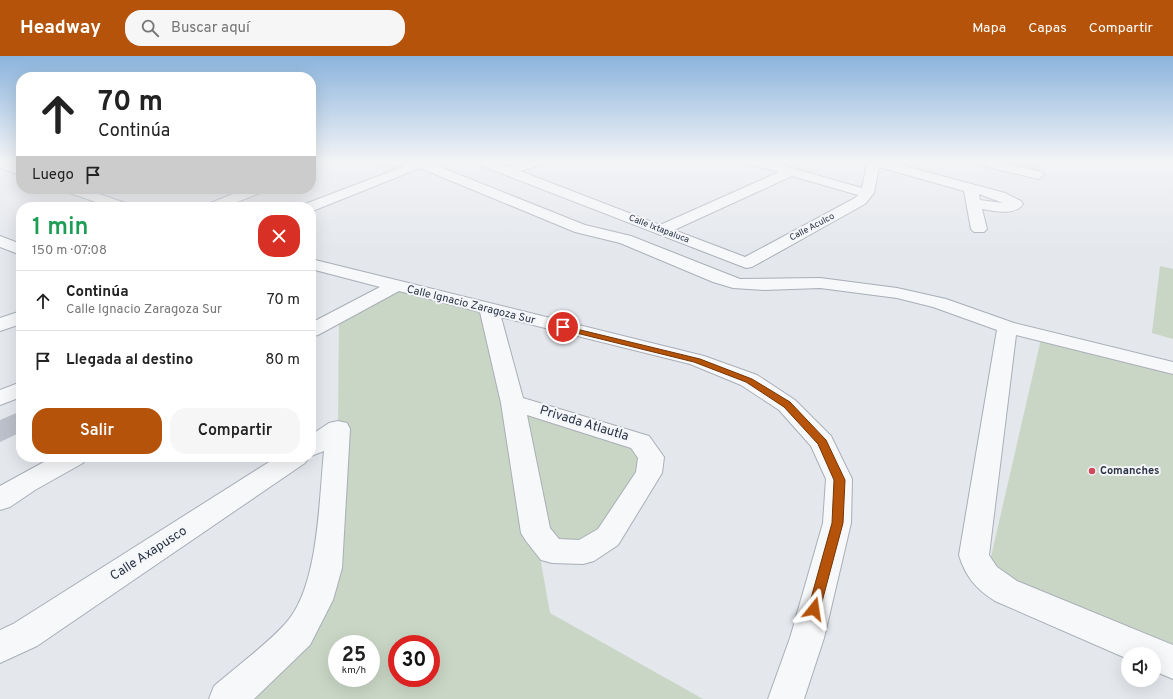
<!DOCTYPE html>
<html lang="es">
<head>
<meta charset="utf-8">
<style>
  :root { --surface:#fff; --page:#f6f6f6; --text:#222; --muted:#767676; --line:#e0e0e0; --accent:#b45309 }
  body { margin:0; font-family:Overpass,sans-serif; background:var(--page); color:var(--text); height:100vh; display:flex; flex-direction:column; font-size:15px; white-space:nowrap }
  * { box-sizing:border-box; margin:0 }
  p { font-size:13px; color:var(--muted) }
  .icon { flex:none; width:22px; height:22px; fill:none; stroke:currentColor; stroke-width:2; stroke-linecap:round; stroke-linejoin:round }
  .map { position:relative; flex:1; overflow:hidden }
  .side { position:absolute; left:16px; top:146px; width:300px; height:260px; display:flex; flex-direction:column; background:var(--surface); border-radius:16px; box-shadow:0 4px 16px #0002 }
  .side>* { flex:none }
  .guide { position:absolute; left:16px; top:16px; width:300px; height:122px; border-radius:16px; box-shadow:0 4px 16px #0002; background:#fff; color:var(--text); overflow:hidden }
  .buttons { position:absolute; left:1121px; top:591px; display:grid; gap:8px }
  .buttons a { display:grid; place-items:center; width:40px; height:40px; border-radius:50%; background:var(--surface); box-shadow:0 4px 16px #0002; font-size:20px }
  .speed { position:absolute; left:328px; top:579px; display:flex; gap:8px; font-size:20px; font-weight:700; text-align:center }
  .speed>* { display:grid; place-content:center; width:52px; height:52px; border-radius:50%; background:var(--surface); box-shadow:0 4px 16px #0002; line-height:1 }
  .speed small { font-size:10px; font-weight:400 }
  .speed .limit { border:6px solid #d22; background:#fff; color:#111 }
  .pin { position:absolute; display:grid; place-items:center; width:34px; height:34px; color:#fff; margin:-17px; border:2px solid #fff; border-radius:50%; box-shadow:0 1px 4px #0007 }
  .me { position:absolute; width:44px; margin:-22px; rotate:15deg; stroke-linejoin:round; filter:drop-shadow(0 0 3px #0008) }
  .turn { display:flex; align-items:center; gap:14px; height:84px; padding:0 16px; font-size:18px }
  .turn .icon { width:52px; height:52px; stroke-width:2.5 }
  .turn b { display:block; font-size:28px; line-height:34px }
  .then { display:flex; align-items:center; height:38px; padding:0 16px; background:#0003; gap:8px; font-size:15px }
  .round { display:grid; place-items:center; flex:none; width:42px; height:42px; border-radius:16px; background:var(--page) }
  .summary { display:flex; align-items:center; justify-content:space-between; height:68px; padding:0 16px }
  h1 { font-size:24px; font-weight:600; line-height:30px; color:#1e9e55 }
  .cta { display:flex; gap:8px; margin-top:auto; padding:8px 16px }
  .cta a { flex:1; height:46px; border-radius:16px; background:var(--accent); color:#fff; font-size:16px; font-weight:600; line-height:46px; text-align:center }
  .cta a+a { background:var(--page); color:var(--text) }
  ul { padding:0; list-style:none }
  li { display:flex; align-items:center; gap:12px; height:60px; padding:0 16px; border-top:1px solid var(--line) }
  li div { flex:1 }
  li b { display:block; font-size:15px }
  li em { font-style:normal }
  header { display:flex; align-items:center; gap:24px; box-sizing:border-box; height:56px; padding:0 20px; background:var(--accent); color:#fff }
  header strong { font-size:19px }
  nav { display:flex; gap:22px; margin-inline-start:auto; font-size:14px }
  .search { width:280px; height:36px; background:var(--page); display:flex; align-items:center; gap:10px; box-sizing:border-box; padding:0 14px; border-radius:16px; color:var(--muted); font-size:15px }
  .map>svg:first-child { display:block }
  .green { fill:#c9d6c5; fill-rule:evenodd }
  .building { fill:#bbc0ca }
  .lines { fill:none; stroke-linecap:round; stroke-linejoin:round }
  .minor-casing { stroke:#a9aeb7; stroke-width:2 }
  .major-casing { stroke:#a3abb8; stroke-width:2 }
  .minor { fill:#f7f8fa; fill-rule:evenodd }
  .major { fill:#fff; fill-rule:evenodd }
  .route { fill:#b45309; stroke:#753606 }
  .poi-dot { fill:#d1495b; stroke:#f4f6f9; stroke-width:1.5 }
  .labels { text-anchor:middle; dominant-baseline:central; stroke-width:4; stroke-linejoin:round; paint-order:stroke }
  .far-street-label { font-size:9px; fill:#2b3445; stroke:#f4f6f9 }
  .street-label { font-size:11px; fill:#2b3445; stroke:#f4f6f9 }
  .poi-label { font-size:11px; font-weight:bold; fill:#2b3445; stroke:#f4f6f9; text-anchor:start }
  .near-street-label { font-size:13px; fill:#2b3445; stroke:#f4f6f9 }
</style>
</head>
<body>
<header>
<strong>Headway</strong>
<div class="search"><svg class="icon" aria-label="search" viewBox="0 0 24 24"><circle cx="10" cy="10" r="6"/><path d="M15 15l6 6"/></svg>Buscar aquí</div>
<nav><a>Mapa</a><a>Capas</a><a>Compartir</a></nav>
</header>
<div class="map">
<svg width="1173" height="643" viewBox="0 0 1173 643">
  <rect width="100%" height="100%" fill="#e4e7ec"/>
  <g class="green">
    <path d="M979 105H1041L1038 119Z"/>
    <path d="M1160 210 1173 213V283L1152 277Z"/>
    <path d="M395 230 489 253 513 347 619 378 651 401 583 496 536 478 550 557 703 643H227L298 578 338 373 339 260ZM337 588H371V622H337ZM397 588H431V622H397Z"/>
    <path d="M1041 283 1173 315V590L988 514Z"/>
  </g>
  <path class="building" d="M21 355V376L0 386V364Z"/>
  <g class="lines">
    <g class="minor-casing">
      <g id="minor">
        <path d="M0 105 21 111V119L0 112Z"/>
        <path d="M374 105H425L585 169 631 180 740 223 820 222 897 232 946 243 1014 267 1173 306V318L1016 279 989 499 997 511 1017 525 1173 589V623L1154 615V598H1128V603L995 545C976 533 965 520 959 499L997 274 933 251 897 242 820 232 764 234 733 232 713 226 620 187 575 176 420 112 315 154 311 155V151H303L305 148 405 110 380 109Z"/>
        <path d="M475 105H493L508 111 527 105H547L545 108 520 115 660 169 779 116 748 108 746 105H767L862 132 867 108 864 105H886L1005 137 1021 145 1023 148C1015 160 994 155 982 153L987 173 984 176H974L971 173 964 135 879 111 874 137 865 148 752 211 746 212 477 108ZM792 120 858 139 855 142 745 201 674 174ZM979 138 1003 147 980 144Z"/>
        <path d="M973 105H996L1042 116 1044 119 1038 123 975 108Z"/>
        <path d="M65 133H85L128 148 130 151H110L67 136Z"/>
        <path d="M245 133H264L262 136 225 151H206L208 148Z"/>
        <path d="M0 180 21 188V199L0 191Z"/>
        <path d="M311 203 704 300 757 319 795 344 831 380 852 423 851 467 824 582 804 643H768L790 582 823 467 826 423 811 390 779 354 741 329 690 308 501 261 523 342 649 380 664 401 662 417 618 489 594 505 583 508 552 507 541 504 526 485 521 477 501 347 480 256 399 235 318 279 311 281V267L380 231 311 213ZM527 359 631 392 638 402 636 416 598 473 579 484 559 483 550 472Z"/>
        <path d="M21 255V268L0 275V262Z"/>
        <path d="M21 326V341L0 349V334Z"/>
        <path d="M338 365 347 367 350 373 342 512 333 544 310 589 254 643H209L214 630C237 610 265 590 285 568 319 532 319 443 324 395L311 400V379L329 367Z"/>
        <path d="M53 401H87L83 407 35 434 10 451 0 454V430Z"/>
        <path d="M277 401H309L305 407 37 590 0 607V574L13 568Z"/>
      </g>
    </g>
    <g class="major-casing">
      <path id="major" d="M0 105H8L0 110Z"/>
    </g>
    <use href="#minor" class="minor"/>
    <use href="#major" class="major"/>
  </g>
  <linearGradient id="sky" x2="0" y2="1"><stop stop-color="#8bb4dd"/><stop offset="0.54" stop-color="#f3f4f6"/><stop offset="1" stop-color="#f3f4f6" stop-opacity="0"/></linearGradient>
  <rect width="1173" height="195" fill="url(#sky)"/>
  <path class="route" d="M560 269 700 303 752 323 790 346 826 384 845 424 843 467 819 557 814 559 810 557 808 553 832 467 834 424 818 388 784 351 746 326 694 306 560 273Z"/>
  <circle class="poi-dot" cx="1092" cy="415" r="4"/>
  <g class="labels">
    <g class="far-street-label">
      <text transform="translate(812 171) rotate(-28)">Calle Aculco</text>
      <text transform="translate(659 173) rotate(21)">Calle Ixtapaluca</text>
    </g>
    <g class="street-label">
      <text transform="translate(471 249) rotate(14)">Calle Ignacio Zaragoza Sur</text>
    </g>
    <g class="poi-label">
      <text x="1100" y="415">Comanches</text>
    </g>
    <g class="near-street-label">
      <text transform="translate(584 368) rotate(17)">Privada Atlautla</text>
      <text transform="translate(149 498) rotate(-33)">Calle Axapusco</text>
    </g>
  </g>
</svg>
<div class="buttons">
<a><svg class="icon" aria-label="sound" viewBox="0 0 24 24"><path d="M4 9h4l5-4v14l-5-4H4zM17 9q2 3 0 6"/></svg></a>
</div>
<div class="speed"><div>25<small>km/h</small></div><div class="limit">30</div></div>
<div class="pin" style="left:563px;top:271px;background:#d93025"><svg class="icon" aria-label="arrive" viewBox="0 0 24 24"><path d="M6 21V4h12l-3 4 3 4H6"/></svg></div>
<svg class="me" style="left:814px;top:553px" viewBox="-20 -20 40 40"><path d="M0-17L14 15 0 8-14 15z" fill="#b45309" stroke="#fff" stroke-width="4"/></svg>
<div class="guide">
<div class="turn"><svg class="icon" aria-label="ahead" viewBox="0 0 24 24"><path d="M12 20V5M6 11l6-6 6 6"/></svg><div><b>70 m</b>Continúa</div></div>
<div class="then">Luego<svg class="icon" aria-label="arrive" viewBox="0 0 24 24"><path d="M6 21V4h12l-3 4 3 4H6"/></svg></div>
</div>
<section class="side">
<div class="summary"><div><h1>1 min</h1><p>150 m · 07:08</p></div><a class="round" style="background:#d93025;color:#fff"><svg class="icon" aria-label="close" viewBox="0 0 24 24"><path d="M6 6l12 12M18 6L6 18"/></svg></a></div>
<ul>
<li><svg class="icon" aria-label="ahead" viewBox="0 0 24 24"><path d="M12 20V5M6 11l6-6 6 6"/></svg><div><b>Continúa</b><p>Calle Ignacio Zaragoza Sur</p></div><em>70 m</em></li>
<li><svg class="icon" aria-label="arrive" viewBox="0 0 24 24"><path d="M6 21V4h12l-3 4 3 4H6"/></svg><div><b>Llegada al destino</b></div><em>80 m</em></li>
</ul>
<div class="cta"><a>Salir</a><a>Compartir</a></div>
</section>
</div>
</body>
</html>
